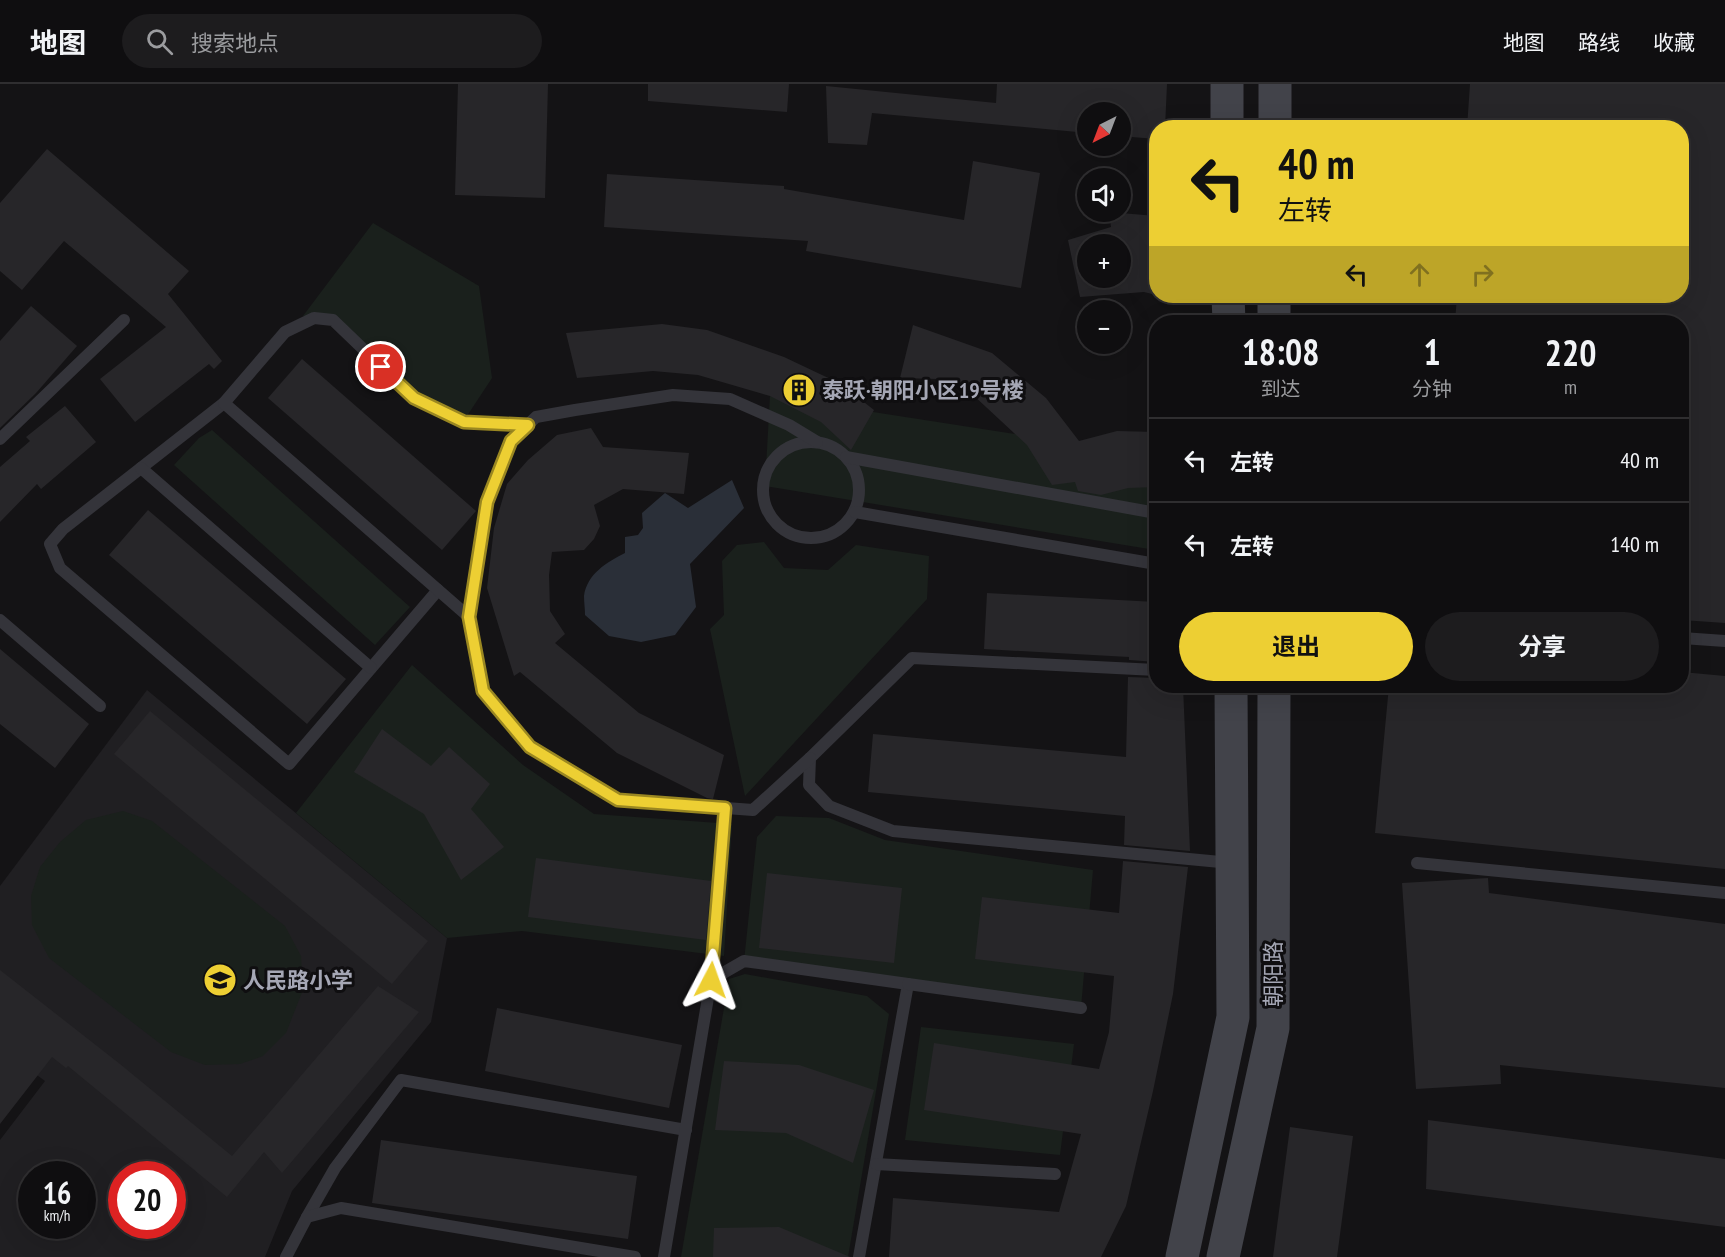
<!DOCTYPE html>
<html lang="zh">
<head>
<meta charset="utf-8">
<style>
  :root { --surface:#0f0e10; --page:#1d1c1e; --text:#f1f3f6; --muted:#9b9c9f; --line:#2f2e30; --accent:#edcf33 }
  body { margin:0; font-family:"PT Sans Narrow","Noto Sans SC",sans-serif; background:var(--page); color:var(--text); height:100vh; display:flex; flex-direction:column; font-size:22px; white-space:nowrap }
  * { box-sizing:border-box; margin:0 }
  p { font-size:20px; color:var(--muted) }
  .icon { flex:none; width:33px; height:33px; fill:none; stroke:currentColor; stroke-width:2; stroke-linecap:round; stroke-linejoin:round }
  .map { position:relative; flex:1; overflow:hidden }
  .panel { position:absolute; left:1149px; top:231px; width:540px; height:378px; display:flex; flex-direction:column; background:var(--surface); border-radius:24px; box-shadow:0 6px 24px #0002,0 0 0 2px var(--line) }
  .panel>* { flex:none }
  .banner { position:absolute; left:1149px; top:36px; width:540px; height:183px; border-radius:24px; box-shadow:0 6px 24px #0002,0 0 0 2px var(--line); background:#edcf33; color:#111; overflow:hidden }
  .needle { width:39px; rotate:222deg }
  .fabs { position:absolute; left:1077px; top:18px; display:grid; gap:12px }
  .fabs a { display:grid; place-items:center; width:54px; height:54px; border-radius:50%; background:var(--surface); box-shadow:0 6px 24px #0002,0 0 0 2px var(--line); font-size:30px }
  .speed { position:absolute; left:18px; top:1077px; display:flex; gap:12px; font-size:30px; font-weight:700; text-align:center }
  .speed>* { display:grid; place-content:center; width:78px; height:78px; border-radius:50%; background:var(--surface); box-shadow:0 6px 24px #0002,0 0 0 2px var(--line); line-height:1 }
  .speed small { font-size:15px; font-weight:400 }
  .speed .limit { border:9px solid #d22; background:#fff; color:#111 }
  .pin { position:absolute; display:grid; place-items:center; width:51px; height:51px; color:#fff; margin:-26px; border:3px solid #fff; border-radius:50%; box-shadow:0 2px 6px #0007 }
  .me { position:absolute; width:66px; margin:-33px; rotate:4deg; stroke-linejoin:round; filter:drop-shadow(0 0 4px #0008) }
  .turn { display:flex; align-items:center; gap:21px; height:126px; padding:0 30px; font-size:27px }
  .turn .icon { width:78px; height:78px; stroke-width:2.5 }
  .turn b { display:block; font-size:42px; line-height:51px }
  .lanes { display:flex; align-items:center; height:57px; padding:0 30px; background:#0003; justify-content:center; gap:30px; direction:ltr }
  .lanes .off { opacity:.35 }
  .eta { display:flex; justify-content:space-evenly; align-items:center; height:102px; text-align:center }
  .eta b { font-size:36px; font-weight:700; line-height:42px }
  .cta { display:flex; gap:12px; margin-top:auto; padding:12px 30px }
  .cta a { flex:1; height:69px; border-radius:36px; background:var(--accent); color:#111; font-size:24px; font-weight:700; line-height:69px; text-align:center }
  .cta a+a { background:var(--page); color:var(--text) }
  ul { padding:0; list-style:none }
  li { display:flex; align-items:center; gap:18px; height:84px; padding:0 30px; border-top:2px solid var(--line) }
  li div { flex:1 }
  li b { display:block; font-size:22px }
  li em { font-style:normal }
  header { display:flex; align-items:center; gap:36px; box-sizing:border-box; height:84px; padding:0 30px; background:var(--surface); border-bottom:2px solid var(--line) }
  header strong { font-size:28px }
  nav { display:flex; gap:33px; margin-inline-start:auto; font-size:21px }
  .search { width:420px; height:54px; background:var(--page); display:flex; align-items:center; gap:15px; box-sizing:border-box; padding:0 21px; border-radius:33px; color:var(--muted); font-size:22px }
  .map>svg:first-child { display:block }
  .built { fill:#201f22; fill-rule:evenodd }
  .green { fill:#1a201c }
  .water { fill:#2a2f38 }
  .building { fill:#272629; fill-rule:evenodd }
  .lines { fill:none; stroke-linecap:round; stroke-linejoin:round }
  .lane { stroke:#34343a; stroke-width:12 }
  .secondary { stroke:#42434a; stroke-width:33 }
  .route-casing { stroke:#9a8721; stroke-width:15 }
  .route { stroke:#edcf33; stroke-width:10 }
  .labels { text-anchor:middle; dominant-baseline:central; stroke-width:6; stroke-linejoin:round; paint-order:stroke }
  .poi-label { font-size:22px; font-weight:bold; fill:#a5a7b5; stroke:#0f0e10; text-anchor:start }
  .street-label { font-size:22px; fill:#a5a7b5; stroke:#0f0e10 }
</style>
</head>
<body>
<header>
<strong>地图</strong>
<div class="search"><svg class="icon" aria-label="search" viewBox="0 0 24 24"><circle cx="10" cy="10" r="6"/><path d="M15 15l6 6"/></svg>搜索地点</div>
<nav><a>地图</a><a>路线</a><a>收藏</a></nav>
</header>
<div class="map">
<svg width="1725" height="1173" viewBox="0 0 1725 1173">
  <rect width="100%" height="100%" fill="#141315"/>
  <path class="built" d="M147 606 447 854 431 938 292 1107 265 1173H0V1056L45 997 0 964V802ZM32 1090H82V1142H32ZM122 1090H172V1142H122Z"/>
  <g class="green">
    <path d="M373 139 479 202 492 294 463 338 414 314 333 236 303 232Z"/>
    <path d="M770 312 1156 372 1149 465 765 402Z"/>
    <path d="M212 346 410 523 375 561 174 381 199 354Z"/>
    <path d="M764 458 784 484 828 486 856 461 929 472 927 515 745 712 710 545 724 531 722 477 737 461Z"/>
    <path d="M412 581 523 681 594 730 732 740 724 872 522 847 447 854 296 729Z"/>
    <path d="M123 727 152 737 285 842 301 872 303 906 286 949 263 972 240 980 205 981 171 968 49 874 32 841 31 812 40 783 60 758 86 736Z"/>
    <path d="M776 732 829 734 885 756 1093 786 1081 924 744 877 757 753Z"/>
    <path d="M745 890 867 912 889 930 848 1173H681L729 895Z"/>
    <path d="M921 943 1074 960 1060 1071 905 1056Z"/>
  </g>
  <path class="water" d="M732 396 744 424 690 480 696 523 675 551 641 558 609 552 585 531C585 525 584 518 584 512 587 490 607 478 625 469V453L638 451 643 444 642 429 665 409 688 424Z"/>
  <g class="building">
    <path d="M458 0H548L545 114 455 111Z"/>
    <path d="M648 0H789L787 28 648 17Z"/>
    <path d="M997 0H1167L1165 44H1156V55L1120 52V28H1088V49L872 29 867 61 828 59 826 2 996 19Z"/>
    <path d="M1470 0H1725V539L1682 536V238H1455L1457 212H1682V44H1467Z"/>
    <path d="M47 65 189 187 168 210 222 277 214 285 209 280 135 338 100 295 166 243 64 157 22 206 0 187V119Z"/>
    <path d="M973 77 1040 89 1021 204 806 167 808 157 604 143 607 90 784 102V105L964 136Z"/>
    <path d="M1109 128 1156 132V211L1144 208 1080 213 1068 156 1111 143ZM1088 160H1120V194H1088Z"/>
    <path d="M31 222 77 262 36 309 0 344V257Z"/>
    <path d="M662 240 707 246 784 273 841 300 874 326 851 366 821 338 770 312 698 291 653 287 577 294 566 249Z"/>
    <path d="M913 241 992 269 1046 314 1079 357 1117 347 1156 348V403L1128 404 1101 411 1078 407 1075 398 1052 401 1027 361 972 310 938 295 900 294Z"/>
    <path d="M302 275 476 427 442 466 268 314Z"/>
    <path d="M65 322 96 358 41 405 37 400 0 438V383L30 357 26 353Z"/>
    <path d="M591 344 603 363 689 369 684 410 623 405 594 421 600 442 594 455 584 466 552 468 549 491 550 527 565 550 555 559 639 629 724 671 713 715 707 714 617 669 520 588 514 592 487 504 494 444 507 400 528 376 557 351Z"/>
    <path d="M148 426 346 595 307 640 109 471Z"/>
    <path d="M987 509 1156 518V578L1129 576V573L984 565Z"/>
    <path d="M0 565 89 640 55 684 0 640Z"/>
    <path d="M1682 588 1725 592V785L1375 749 1389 602H1682Z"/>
    <path d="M1128 593 1156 594V602H1183L1190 767 1124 761 1125 732 868 708 873 650 1126 673Z"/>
    <path d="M150 627 428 857 392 900 114 670Z"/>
    <path d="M382 645 431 682 449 663 490 700 471 725 504 763 461 796 424 730 354 688Z"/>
    <path d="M536 774 711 797 706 856 528 833Z"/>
    <path d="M1123 777 1188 783 1173 910 1153 1007 1126 1122 1101 1173H889L893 1114 1059 1128 1081 1050 924 1026 934 959 1099 985 1109 948 1114 892 975 875 982 813 1119 829Z"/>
    <path d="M767 789 902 804 894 879 759 864Z"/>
    <path d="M1488 794 1489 809 1725 840V1004L1500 981 1501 1000 1416 1005 1402 799Z"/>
    <path d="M0 886 120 980 232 1072 378 902 419 928 282 1089 264 1068 227 1113 68 982 66 984 52 973 0 1040Z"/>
    <path d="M497 924 682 961 669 1024 485 987Z"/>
    <path d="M724 977 799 981 874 1006 853 1079 786 1049 715 1046Z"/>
    <path d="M1428 1036 1725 1075V1143L1426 1105Z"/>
    <path d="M1290 1043 1353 1052 1337 1173H1273Z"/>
    <path d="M381 1056 637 1092 628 1155 372 1119Z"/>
    <path d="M779 1143 850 1173H713L714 1144Z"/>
  </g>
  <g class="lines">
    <g class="lane">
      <path d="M224 319 63 445 50 460 60 484 289 680 438 506"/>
      <path d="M0 355 124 236"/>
      <circle cx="811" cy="406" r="48"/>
      <path d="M846 373 1156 429"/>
      <path d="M141 384 371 584"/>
      <path d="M855 428 1156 480"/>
      <path d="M469 533 224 319 285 248 314 234 333 236 414 314 463 338 528 341"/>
      <path d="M0 536 100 622"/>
      <path d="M1682 554 1725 557"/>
      <path d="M1156 586 912 574 810 674 809 701 829 722 893 747 1231 779"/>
      <path d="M810 674 753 726 618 716 530 663 483 607 469 533 487 418 511 357 536 333 575 326 673 311 730 315 789 341 817 358"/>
      <path d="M1417 779 1725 809"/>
      <path d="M711 896 744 877 908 900 859 1173"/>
      <path d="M908 900 1081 924"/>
      <path d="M876 1080 1055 1090"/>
      <path d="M307 1133 335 1084 401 996 686 1046"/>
      <path d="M286 1173 307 1133 341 1124 635 1173"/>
      <path d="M664 1173 711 896 725 724"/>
    </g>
    <g class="secondary">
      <path d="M1227 0V44"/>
      <path d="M1275 44V0"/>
      <path d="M1228 212 1229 238"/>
      <path d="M1274 238V212"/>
      <path d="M1182 1173 1233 933 1231 602"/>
      <path d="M1223 1173 1273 944 1274 602"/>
    </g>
  </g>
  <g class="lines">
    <g class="route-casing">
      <path id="route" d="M381 283 414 314 464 338 528 341 511 357 487 418 469 533 483 607 530 663 618 716 725 724 711 896"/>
    </g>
    <use href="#route" class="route"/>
  </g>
  <defs>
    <g id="building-disc" transform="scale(1.725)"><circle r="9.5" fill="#edcf33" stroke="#0f0e10"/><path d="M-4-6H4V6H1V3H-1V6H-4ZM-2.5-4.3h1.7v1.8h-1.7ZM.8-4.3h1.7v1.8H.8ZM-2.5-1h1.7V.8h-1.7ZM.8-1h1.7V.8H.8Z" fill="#111"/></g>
    <g id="school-disc" transform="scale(1.725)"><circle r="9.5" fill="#edcf33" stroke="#0f0e10"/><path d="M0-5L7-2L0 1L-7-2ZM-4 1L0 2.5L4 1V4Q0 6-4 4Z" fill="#111"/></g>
  </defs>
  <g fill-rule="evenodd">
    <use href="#building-disc" x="799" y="306"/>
    <use href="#school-disc" x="220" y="896"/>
  </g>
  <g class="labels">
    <g class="poi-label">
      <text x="822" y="306">泰跃·朝阳小区19号楼</text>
      <text x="243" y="896">人民路小学</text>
    </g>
    <g class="street-label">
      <text transform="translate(1273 890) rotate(-90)">朝阳路</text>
    </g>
  </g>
</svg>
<div class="fabs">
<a><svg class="needle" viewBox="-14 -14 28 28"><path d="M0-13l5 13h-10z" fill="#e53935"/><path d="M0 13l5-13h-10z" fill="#9b9c9f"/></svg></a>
<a><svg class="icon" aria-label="sound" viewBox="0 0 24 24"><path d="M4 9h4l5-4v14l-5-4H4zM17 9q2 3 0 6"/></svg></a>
<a>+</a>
<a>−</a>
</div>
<div class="speed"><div>16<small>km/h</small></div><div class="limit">20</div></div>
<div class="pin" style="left:381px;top:283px;background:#d93025"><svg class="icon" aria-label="arrive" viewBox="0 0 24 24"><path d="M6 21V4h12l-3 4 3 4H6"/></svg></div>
<svg class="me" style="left:711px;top:896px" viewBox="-20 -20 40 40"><path d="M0-17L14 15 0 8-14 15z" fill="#edcf33" stroke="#fff" stroke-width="4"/></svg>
<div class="banner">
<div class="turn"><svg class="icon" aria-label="left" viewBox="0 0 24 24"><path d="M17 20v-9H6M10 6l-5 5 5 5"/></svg><div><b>40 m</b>左转</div></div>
<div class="lanes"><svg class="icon" aria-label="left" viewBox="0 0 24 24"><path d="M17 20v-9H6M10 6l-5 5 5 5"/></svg><svg class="icon off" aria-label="ahead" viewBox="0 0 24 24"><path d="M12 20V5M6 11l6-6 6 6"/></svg><svg class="icon off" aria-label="right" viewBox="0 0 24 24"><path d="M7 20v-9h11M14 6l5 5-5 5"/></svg></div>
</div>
<section class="panel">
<div class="eta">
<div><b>18:08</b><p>到达</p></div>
<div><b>1</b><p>分钟</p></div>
<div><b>220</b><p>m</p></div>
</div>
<ul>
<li><svg class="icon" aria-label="left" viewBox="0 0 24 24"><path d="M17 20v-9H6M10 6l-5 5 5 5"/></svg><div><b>左转</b></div><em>40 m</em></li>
<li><svg class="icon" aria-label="left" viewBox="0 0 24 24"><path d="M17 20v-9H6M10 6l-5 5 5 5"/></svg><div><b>左转</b></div><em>140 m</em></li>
</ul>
<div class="cta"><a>退出</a><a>分享</a></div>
</section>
</div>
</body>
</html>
